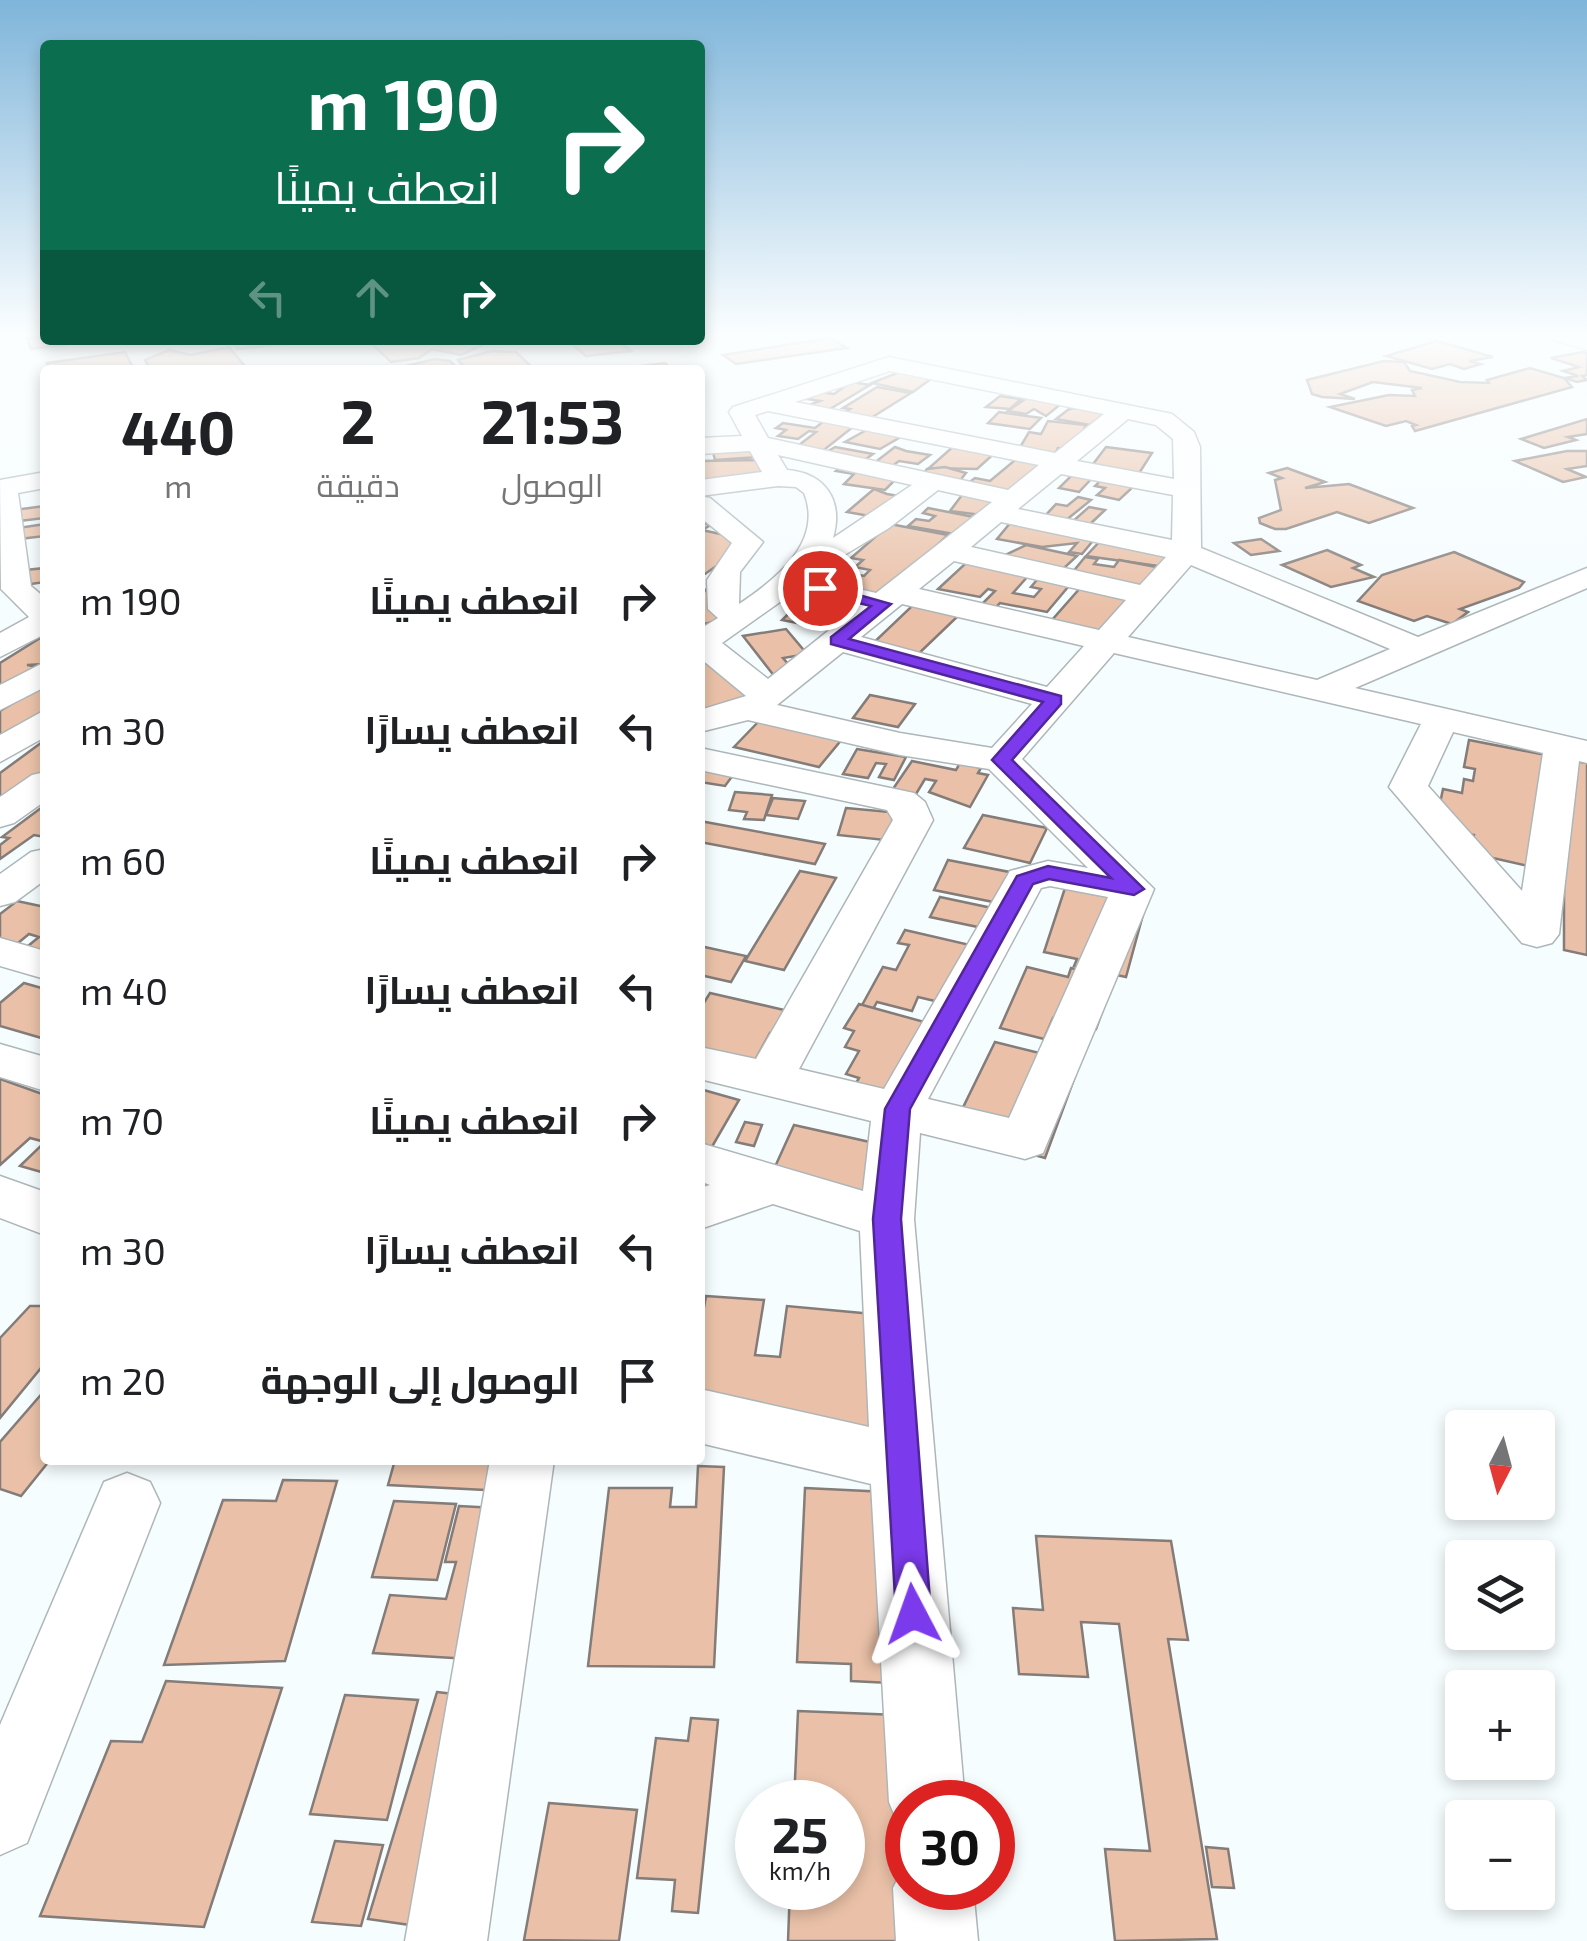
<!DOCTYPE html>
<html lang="ar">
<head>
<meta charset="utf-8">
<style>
  :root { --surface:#fff; --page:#f6f6f6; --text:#202124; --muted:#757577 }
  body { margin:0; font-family:"Exo 2",Cairo,sans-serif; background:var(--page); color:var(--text); direction:rtl; height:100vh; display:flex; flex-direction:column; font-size:38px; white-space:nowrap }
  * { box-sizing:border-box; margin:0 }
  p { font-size:32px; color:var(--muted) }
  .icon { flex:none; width:55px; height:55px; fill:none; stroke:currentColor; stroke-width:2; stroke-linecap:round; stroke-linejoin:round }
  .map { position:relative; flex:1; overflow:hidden; direction:ltr }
  .details { position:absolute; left:40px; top:365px; width:665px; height:1100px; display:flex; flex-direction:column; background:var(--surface); border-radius:10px; box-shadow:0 5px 15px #0003; direction:rtl }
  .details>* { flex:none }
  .guide { position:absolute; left:40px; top:40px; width:665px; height:305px; border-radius:10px; box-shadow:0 5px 15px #0003; direction:rtl; background:#0b6e4f; color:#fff; overflow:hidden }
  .needle { width:65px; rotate:186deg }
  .buttons { position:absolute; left:1445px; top:1410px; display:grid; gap:20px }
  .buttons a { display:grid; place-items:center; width:110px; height:110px; border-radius:10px; background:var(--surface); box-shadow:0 5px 15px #0003; font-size:50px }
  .speed { position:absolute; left:735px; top:1780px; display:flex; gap:20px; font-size:50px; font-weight:700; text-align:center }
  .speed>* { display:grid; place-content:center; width:130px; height:130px; border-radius:50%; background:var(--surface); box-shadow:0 5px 15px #0003; line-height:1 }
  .speed small { font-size:25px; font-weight:400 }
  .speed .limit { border:15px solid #d22; background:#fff; color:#111 }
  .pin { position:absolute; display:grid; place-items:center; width:85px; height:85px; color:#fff; margin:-42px; border:5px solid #fff; border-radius:50%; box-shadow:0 2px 10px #0007 }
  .me { position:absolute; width:110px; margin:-55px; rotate:356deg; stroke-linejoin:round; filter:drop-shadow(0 0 8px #0008) }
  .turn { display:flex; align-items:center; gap:35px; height:210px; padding:0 40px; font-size:45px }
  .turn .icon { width:130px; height:130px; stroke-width:2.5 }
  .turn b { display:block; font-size:70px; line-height:85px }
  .lanes { display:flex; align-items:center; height:95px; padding:0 40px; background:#0003; justify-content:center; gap:50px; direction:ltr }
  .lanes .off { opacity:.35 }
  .eta { display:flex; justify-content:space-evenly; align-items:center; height:170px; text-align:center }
  .eta b { font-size:60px; font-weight:700; line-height:70px }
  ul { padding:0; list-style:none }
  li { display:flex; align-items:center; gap:30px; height:130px; padding:0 40px }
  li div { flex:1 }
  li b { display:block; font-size:38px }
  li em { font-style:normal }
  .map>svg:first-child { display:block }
  .building { fill:#eac1a8; stroke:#837c79; stroke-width:2.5 }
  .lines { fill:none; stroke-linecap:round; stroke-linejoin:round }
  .minor-casing { stroke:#aeb6b9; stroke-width:3 }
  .minor { fill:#fff; fill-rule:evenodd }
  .route { fill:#7c3aed; stroke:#51269a; stroke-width:2.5 }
</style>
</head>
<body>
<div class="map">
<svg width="1587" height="1941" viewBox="0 0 1587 1941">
  <rect width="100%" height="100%" fill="#f6fdff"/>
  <g class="building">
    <path d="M45 336V340H103L31 349 27 338Z"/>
    <path d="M830 338 847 348 736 364 723 355Z"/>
    <path d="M241 340H320L237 349 234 343Z"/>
    <path d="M368 340H493L461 355 432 349 419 358 391 362Z"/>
    <path d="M618 340 631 351 586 356 568 341Z"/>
    <path d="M1437 341 1493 357 1469 361 1481 364 1464 369 1450 364 1432 369 1386 356Z"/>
    <path d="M229 347 248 370H151L145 360 169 350 191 355Z"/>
    <path d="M492 351 516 352 535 370H467L458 360Z"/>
    <path d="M125 352 134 370H50L47 363Z"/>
    <path d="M1583 352 1587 353V375L1582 376 1587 380 1577 382 1565 378 1578 376 1563 371 1579 367 1551 358Z"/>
    <path d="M435 359 450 361 459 370 402 367Z"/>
    <path d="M1384 361 1404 362 1410 371 1460 382 1489 383 1487 380 1530 368 1564 378 1572 387 1415 431 1412 426 1416 425 1406 421 1386 426 1330 407 1389 395 1415 396 1412 390 1422 388 1373 382 1340 394 1355 399 1322 397 1312 394 1307 380Z"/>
    <path d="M665 363 673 370H608Z"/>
    <path d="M902 371 935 376 913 392 872 383Z"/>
    <path d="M851 382 870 385 825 412 801 408 820 401 808 399 819 392 834 394Z"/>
    <path d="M877 387 911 393 866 421 839 416 850 409 843 408Z"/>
    <path d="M1000 396 1021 399 1010 409 986 407Z"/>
    <path d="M1028 397 1062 403 1046 416 1034 409 1026 414 1008 411Z"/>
    <path d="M1069 409 1080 408 1105 413 1090 425 1056 419Z"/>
    <path d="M999 412 1041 418 1030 429 988 423Z"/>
    <path d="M828 418 858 423 820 453 795 448 816 432 809 431 798 439 778 436 786 430 776 428 783 423 815 428Z"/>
    <path d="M1587 419V434L1568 437 1576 440 1544 448 1521 439Z"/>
    <path d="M1048 421 1086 425 1073 450 1058 448 1053 458 1019 449 1029 432 1041 434Z"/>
    <path d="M870 428 904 435 880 449 845 442Z"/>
    <path d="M956 444 997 451 977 469 929 468Z"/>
    <path d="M835 447 873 454 859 464 820 456Z"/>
    <path d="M895 447 906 451 930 455 918 464 899 461 887 470 869 467Z"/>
    <path d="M1106 447 1152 453 1138 475 1090 468Z"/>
    <path d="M756 450 760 457 715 460 713 452Z"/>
    <path d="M1567 451H1587V466L1567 469 1586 477 1563 482 1515 461Z"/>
    <path d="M1020 456 1055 462 1004 494 964 486 975 478 990 481Z"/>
    <path d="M760 460 767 481H700V461Z"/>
    <path d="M842 466 900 475 885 490 844 484 854 474 836 471Z"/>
    <path d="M945 467 966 473 958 483 923 474 927 469Z"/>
    <path d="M1287 468 1325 482 1305 488 1349 484 1413 508 1369 523 1337 512 1286 529H1275L1260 523 1259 518 1281 510 1275 480 1282 478 1269 473Z"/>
    <path d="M1075 472 1095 475 1079 492 1059 488Z"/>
    <path d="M1101 480 1134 486 1119 500 1097 495 1105 488 1095 486Z"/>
    <path d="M874 489 887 494 910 498 886 519 847 512Z"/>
    <path d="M962 495 997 499 989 516 950 511Z"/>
    <path d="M1078 497 1091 500 1065 521 1044 517 1056 504 1067 506Z"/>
    <path d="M45 506V518L19 521 21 509Z"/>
    <path d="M1089 507 1105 510 1088 526 1072 522Z"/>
    <path d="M928 508 974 517 954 534 908 526 916 519 929 521 935 516 923 513Z"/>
    <path d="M700 522 711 525 702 530 752 541 705 574 700 573Z"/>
    <path d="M1011 522 1096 537 1082 554 1069 552 1077 543 1042 547 997 539Z"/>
    <path d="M45 524V536L19 539 18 528Z"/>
    <path d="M890 524 948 535 882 597 828 588 846 572 864 576 870 570 855 567 863 560 851 558Z"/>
    <path d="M1102 539 1184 556 1173 568 1086 556Z"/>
    <path d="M1261 539 1279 551 1251 555 1234 543Z"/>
    <path d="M1026 545 1077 556 1063 569 1003 556Z"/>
    <path d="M1327 550 1361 565 1353 568 1374 577 1331 587 1282 565Z"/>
    <path d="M1454 552 1524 582 1519 588 1460 609 1468 612 1452 624 1427 616 1414 621 1358 601 1382 575Z"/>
    <path d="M1085 557 1098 559 1094 564 1114 567 1119 560 1167 569 1154 588 1072 573Z"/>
    <path d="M966 563 1028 576 1013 593 1034 597 1041 589 1031 587 1041 575 1073 581 1047 612 1000 603 993 610 979 607 995 591 988 589 980 597 938 589Z"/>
    <path d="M45 568V582L24 585 26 570Z"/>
    <path d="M700 585 734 617 700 625Z"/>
    <path d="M1082 586 1142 599 1105 642 1052 620Z"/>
    <path d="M812 591 872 603 859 616 833 611 817 627 782 620Z"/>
    <path d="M912 606 958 616 913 659 868 648Z"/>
    <path d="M786 629 807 654 783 658 796 673 775 677 743 636Z"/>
    <path d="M45 635V664L27 665 45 668 0 698V663Z"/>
    <path d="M707 661 754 702 700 717V663Z"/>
    <path d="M45 684V716L0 740V711Z"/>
    <path d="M870 695 915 704 898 727 853 718Z"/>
    <path d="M760 720 843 738 819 767 734 747Z"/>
    <path d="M45 740V785L0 819V773Z"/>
    <path d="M1469 740 1551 756 1533 867 1471 853 1474 835 1435 827 1443 789 1462 793 1464 779 1473 781 1475 769 1464 767Z"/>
    <path d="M857 749 906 757 894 780 879 777 886 764 876 763 868 778 843 774Z"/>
    <path d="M912 761 956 770 960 763 981 768 978 773 988 775 970 807 929 792 936 781 925 779 916 794 893 789Z"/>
    <path d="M1574 761 1587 763V955L1564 950V799Z"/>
    <path d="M700 764 739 767 725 786 700 782Z"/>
    <path d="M735 792 772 795 764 820 744 819 747 812 729 810Z"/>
    <path d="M773 798 805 801 798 819 766 815Z"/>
    <path d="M45 805V837L34 835 0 859V845L9 838 2 837Z"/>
    <path d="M846 808 901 813 894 841 838 835Z"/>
    <path d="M983 815 1047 828 1030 863 964 848Z"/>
    <path d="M700 821 825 844 815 864 700 842Z"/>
    <path d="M948 860 1025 875 1013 906 934 890Z"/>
    <path d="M800 871 836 878 784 970 745 961Z"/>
    <path d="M1066 885 1147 900 1126 977 1074 966 1077 959 1044 952Z"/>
    <path d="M940 897 1006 911 997 931 930 917Z"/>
    <path d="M17 901 45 907V962L17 955 39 937 29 934 6 953 0 952V914Z"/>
    <path d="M905 930 983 948 956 1006 918 997 912 1011 877 1002 873 1009 861 1007 883 967 896 970 909 945 898 943Z"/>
    <path d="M700 946 746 956 731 982 700 975Z"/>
    <path d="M1027 967 1068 977 1071 968 1114 979 1096 1029 1053 1018 1044 1039 1000 1028Z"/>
    <path d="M24 983 45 989V1039L0 1026V1003Z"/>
    <path d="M710 993 793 1012 780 1036 770 1033 748 1073 700 1061V1009Z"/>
    <path d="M859 1004 946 1028 905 1106 852 1090 859 1078 846 1074 859 1051 845 1047 854 1031 844 1028Z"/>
    <path d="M995 1042 1080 1063 1045 1158 951 1132Z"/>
    <path d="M0 1079 45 1095V1173L20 1166 45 1142 30 1138 0 1165Z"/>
    <path d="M700 1089 739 1100 702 1164 700 1163Z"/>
    <path d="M745 1122 762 1125 754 1146 736 1142Z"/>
    <path d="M794 1125 901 1149 875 1220 769 1180Z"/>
    <path d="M706 1296 764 1300 755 1355 780 1357 787 1306 905 1317 898 1437 700 1418V1329Z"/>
    <path d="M30 1306H45V1363L0 1418V1338Z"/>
    <path d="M45 1390V1460H50L21 1496 0 1489V1442Z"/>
    <path d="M395 1460H534L527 1492 388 1485Z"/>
    <path d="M698 1466 724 1467 714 1667 588 1666 609 1488H672L670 1507H696Z"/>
    <path d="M283 1480 337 1481 285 1661 164 1665 223 1500 276 1501Z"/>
    <path d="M805 1488 907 1493 910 1684 851 1681V1664L797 1662Z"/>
    <path d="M394 1501 456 1504 437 1580 372 1577Z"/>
    <path d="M459 1506 535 1510 501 1661 373 1653 390 1595 446 1599 456 1562H445Z"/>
    <path d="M1036 1536 1171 1541 1188 1640 1168 1639 1217 1939 1115 1941 1105 1849 1150 1851 1119 1624 1081 1622 1088 1677 1019 1674 1013 1608 1043 1610Z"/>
    <path d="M166 1681 282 1688 204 1927 40 1916 111 1741 142 1742Z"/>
    <path d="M437 1692 505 1700 431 1928 368 1919Z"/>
    <path d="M345 1695 418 1700 387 1820 310 1814Z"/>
    <path d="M798 1711 922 1716 924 1802H908V1888H926L927 1941H788L790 1888H842V1802H794Z"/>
    <path d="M691 1718 718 1720 698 1913 672 1911 675 1880 637 1878 656 1738 688 1741Z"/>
    <path d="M549 1803 637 1810 619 1941 524 1940Z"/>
    <path d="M335 1841 383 1845 361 1926 312 1922Z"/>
    <path d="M1206 1847 1228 1849 1234 1888 1212 1887Z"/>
  </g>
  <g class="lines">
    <g class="minor-casing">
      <g id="minor">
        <path d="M1551 336 1587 337V350L1554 340Z"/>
        <path d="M889 357 1172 414 1194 432 1200 447 1201 548 1418 637 1587 568V588L1355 688 1587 741V763L1579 761 1559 934 1552 943 1537 947 1522 943 1389 787 1421 724 1114 653 1022 759 1154 889 1043 1153 1025 1159 920 1133 914 1219 965 1802H908V1832L900 1829 889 1802 871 1484 700 1443V1389L869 1427 860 1231 773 1204 700 1229V1188L710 1185 700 1181V1143L863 1191 871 1121 700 1079V1047L756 1059 893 820 887 810 700 770V748L914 793 925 802 933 820 799 1069 884 1089 1010 871 1048 861 1088 868 989 769 900 755 748 720 700 732V710L746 696 700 658V629L718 618 708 609 707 580 732 543 700 517V480L762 472 750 451 700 454V438L742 436 729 412 733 407ZM890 371 1104 414 1055 453 795 402ZM768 411 1039 465 1008 490 768 438 755 415ZM1128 419 1156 425 1173 439 1174 479 1077 461ZM778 455 912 485 833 538C844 500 825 473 787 470ZM1061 474 1173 495 1172 540 1018 509ZM778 486 796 487 804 493C824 542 775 580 739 604L740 572 763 542 710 498 700 496ZM938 490 992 502 876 593 808 577 889 528ZM1001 522 1166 557 1140 585 971 547ZM954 561 1126 600 1099 630 919 589ZM1191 565 1390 649 1317 680 1128 637ZM794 592 858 607 768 679 722 643ZM902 604 1084 646 1047 687 861 637ZM843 652 1032 704 992 748 900 733 777 705ZM1453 732 1543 753 1522 891 1428 786ZM1050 886 1108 897 1009 1118 928 1099 1041 888Z"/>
        <path d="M45 472V488L18 493 31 586 45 598V634L0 657V633L29 617 1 589 0 480Z"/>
        <path d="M45 662V687L0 710V685Z"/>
        <path d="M45 710V737L0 762V735Z"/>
        <path d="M45 772V801L14 823 0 827V797L32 775Z"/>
        <path d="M45 849V880L15 902 0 906V874L31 852Z"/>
        <path d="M0 938 45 951V979L0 966Z"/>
        <path d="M0 1044 45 1057V1091L0 1077Z"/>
        <path d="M0 1176 45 1192V1235L0 1218Z"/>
        <path d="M490 1460H554L487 1941H405Z"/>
        <path d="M127 1473 150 1482 160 1503 27 1843 0 1855V1725L104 1482Z"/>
        <path d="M908 1859V1888H973L978 1941H896L893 1888Z"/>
      </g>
    </g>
    <use href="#minor" class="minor"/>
  </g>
  <linearGradient id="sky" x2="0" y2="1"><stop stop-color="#7fb5da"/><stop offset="0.55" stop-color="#fbfeff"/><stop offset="1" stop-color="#fbfeff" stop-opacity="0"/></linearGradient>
  <rect width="1587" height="608" fill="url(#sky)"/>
  <path class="route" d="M820 584 891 604 849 639 1061 696V704L1012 760 1144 889 1134 895 1049 879 1033 884 910 1109 901 1219 931 1614 926 1626 913 1631 901 1626 896 1614 873 1219 885 1109 1017 876 1048 866 1111 878 992 760 1043 702 831 644V637L871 606 814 592 812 588Z"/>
</svg>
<div class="buttons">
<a><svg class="needle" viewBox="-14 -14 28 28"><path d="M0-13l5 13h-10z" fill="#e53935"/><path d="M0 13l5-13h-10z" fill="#757577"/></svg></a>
<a><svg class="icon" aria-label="layers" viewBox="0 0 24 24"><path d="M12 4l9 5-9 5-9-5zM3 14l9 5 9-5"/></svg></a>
<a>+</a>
<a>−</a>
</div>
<div class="speed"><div>25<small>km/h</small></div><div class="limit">30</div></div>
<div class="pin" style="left:820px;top:588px;background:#d93025"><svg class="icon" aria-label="arrive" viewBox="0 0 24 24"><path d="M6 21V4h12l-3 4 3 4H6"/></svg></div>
<svg class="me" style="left:913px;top:1614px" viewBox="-20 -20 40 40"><path d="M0-17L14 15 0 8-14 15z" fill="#7c3aed" stroke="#fff" stroke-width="4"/></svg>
<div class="guide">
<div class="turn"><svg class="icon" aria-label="right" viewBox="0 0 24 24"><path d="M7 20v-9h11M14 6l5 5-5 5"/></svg><div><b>190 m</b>انعطف يمينًا</div></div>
<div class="lanes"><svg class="icon off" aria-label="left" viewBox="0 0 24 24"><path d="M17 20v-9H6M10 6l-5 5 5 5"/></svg><svg class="icon off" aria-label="ahead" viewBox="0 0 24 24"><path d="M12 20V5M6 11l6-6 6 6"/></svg><svg class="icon" aria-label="right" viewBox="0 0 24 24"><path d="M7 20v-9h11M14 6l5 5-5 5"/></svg></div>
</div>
<section class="details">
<div class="eta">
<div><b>21:53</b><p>الوصول</p></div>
<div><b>2</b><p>دقيقة</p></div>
<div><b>440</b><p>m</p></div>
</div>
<ul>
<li><svg class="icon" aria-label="right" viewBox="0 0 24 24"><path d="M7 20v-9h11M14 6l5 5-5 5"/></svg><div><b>انعطف يمينًا</b></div><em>190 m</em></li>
<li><svg class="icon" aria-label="left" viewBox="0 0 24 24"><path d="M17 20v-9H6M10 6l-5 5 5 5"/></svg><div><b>انعطف يسارًا</b></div><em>30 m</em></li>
<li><svg class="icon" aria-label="right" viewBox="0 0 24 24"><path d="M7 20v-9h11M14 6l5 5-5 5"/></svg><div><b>انعطف يمينًا</b></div><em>60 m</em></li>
<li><svg class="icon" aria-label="left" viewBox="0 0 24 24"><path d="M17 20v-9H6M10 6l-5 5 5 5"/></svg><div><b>انعطف يسارًا</b></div><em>40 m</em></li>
<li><svg class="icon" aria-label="right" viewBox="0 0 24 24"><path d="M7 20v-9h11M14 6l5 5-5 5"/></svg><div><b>انعطف يمينًا</b></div><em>70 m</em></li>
<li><svg class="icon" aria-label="left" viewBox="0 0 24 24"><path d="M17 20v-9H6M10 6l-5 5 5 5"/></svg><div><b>انعطف يسارًا</b></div><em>30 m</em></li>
<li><svg class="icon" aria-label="arrive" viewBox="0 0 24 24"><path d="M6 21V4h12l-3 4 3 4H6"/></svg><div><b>الوصول إلى الوجهة</b></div><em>20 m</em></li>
</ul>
</section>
</div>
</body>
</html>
